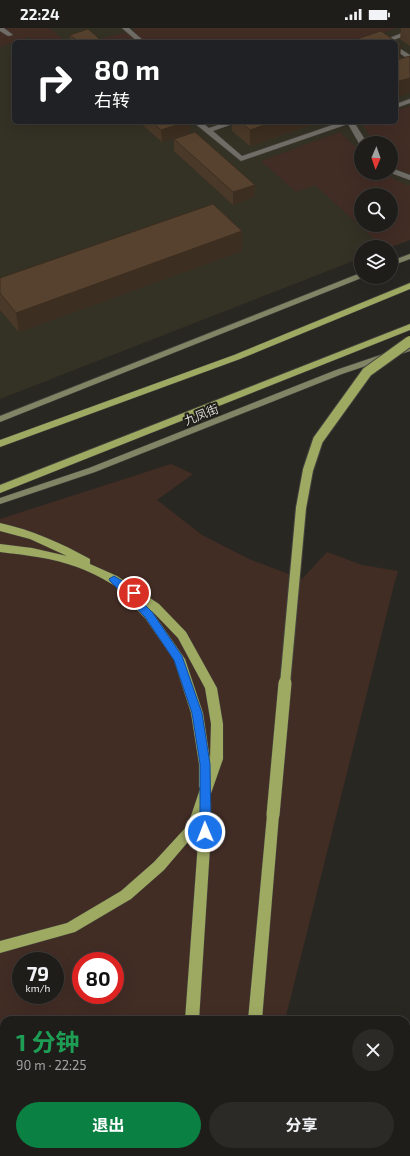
<!DOCTYPE html>
<html lang="zh">
<head>
<meta charset="utf-8">
<style>
  :root { --surface:#1f1d1a; --page:#2c2a27; --text:#f1f3f6; --muted:#a1a2a2; --line:#3c3b39; --accent:#0b8043 }
  body { margin:0; font-family:"Exo 2","Noto Sans SC",sans-serif; background:var(--page); color:var(--text); height:100vh; display:flex; flex-direction:column; font-size:15px; white-space:nowrap }
  * { box-sizing:border-box; margin:0 }
  p { font-size:13px; color:var(--muted) }
  .icon { flex:none; width:22px; height:22px; fill:none; stroke:currentColor; stroke-width:2; stroke-linecap:round; stroke-linejoin:round }
  .map { position:relative; flex:1; overflow:hidden }
  .details { position:absolute; left:0px; top:988px; width:410px; height:140px; display:flex; flex-direction:column; background:var(--surface); border-radius:12px 12px 0 0; box-shadow:0 4px 16px #0002,0 0 0 1px var(--line) }
  .details>* { flex:none }
  .guide { position:absolute; left:12px; top:12px; width:386px; height:84px; border-radius:6px; box-shadow:0 4px 16px #0002,0 0 0 1px var(--line); background:#202124; color:#fff; overflow:hidden }
  .needle { width:26px; rotate:182deg }
  .fabs { position:absolute; left:354px; top:108px; display:grid; gap:8px }
  .fabs a { display:grid; place-items:center; width:44px; height:44px; border-radius:50%; background:var(--surface); box-shadow:0 4px 16px #0002,0 0 0 1px var(--line); font-size:20px }
  .speed { position:absolute; left:12px; top:924px; display:flex; gap:8px; font-size:20px; font-weight:700; text-align:center }
  .speed>* { display:grid; place-content:center; width:52px; height:52px; border-radius:50%; background:var(--surface); box-shadow:0 4px 16px #0002,0 0 0 1px var(--line); line-height:1 }
  .speed small { font-size:10px; font-weight:400 }
  .speed .limit { border:6px solid #d22; background:#fff; color:#111 }
  .pin { position:absolute; display:grid; place-items:center; width:34px; height:34px; color:#fff; margin:-17px; border:2px solid #fff; border-radius:50%; box-shadow:0 1px 4px #0007 }
  .me { position:absolute; width:44px; margin:-22px; rotate:359deg; stroke-linejoin:round; filter:drop-shadow(0 0 3px #0008) }
  .turn { display:flex; align-items:center; gap:14px; height:84px; padding:0 16px; font-size:18px }
  .turn .icon { width:52px; height:52px; stroke-width:2.5 }
  .turn b { display:block; font-size:28px; line-height:34px }
  .round { display:grid; place-items:center; flex:none; width:42px; height:42px; border-radius:21px; background:var(--page) }
  .overview { display:flex; align-items:center; justify-content:space-between; height:68px; padding:0 16px }
  h1 { font-size:24px; font-weight:700; line-height:30px; color:#1e9e55 }
  .button { display:flex; gap:8px; margin-top:auto; padding:8px 16px }
  .button a { flex:1; height:46px; border-radius:24px; background:var(--accent); color:#fff; font-size:16px; font-weight:700; line-height:46px; text-align:center }
  .button a+a { background:var(--page); color:var(--text) }
  .status { display:flex; justify-content:space-between; align-items:center; height:28px; padding:0 20px; background:var(--surface); direction:ltr }
  .status svg { height:11px; fill:currentColor }
  .map>svg:first-child { display:block }
  .built { fill:#343125; fill-rule:evenodd }
  .green { fill:#422d25; fill-rule:evenodd }
  .lines { fill:none; stroke-linecap:round; stroke-linejoin:round }
  .service-casing { stroke:#45433f; stroke-width:1 }
  .secondary-casing { stroke:#45433f; stroke-width:1 }
  .trunk-casing { stroke:#45433f; stroke-width:1 }
  .service { fill:#706d67; fill-rule:evenodd }
  .secondary { fill:#818465; fill-rule:evenodd }
  .trunk { fill:#9ea962; fill-rule:evenodd }
  .trunk-bridge-far1-casing { stroke:#45433f; stroke-width:12; stroke-linecap:butt }
  .trunk-bridge-casing { stroke:#45433f; stroke-width:14; stroke-linecap:butt }
  .trunk-bridge-far1 { stroke:#9ea962; stroke-width:10 }
  .trunk-bridge { stroke:#9ea962; stroke-width:13 }
  .wall { fill:#4a3928 }
  .shaded-wall { fill:#3c2e20 }
  .building { fill:#56422e; stroke:#3c2e20 }
  .route { fill:#1a73e8; stroke:#114b97 }
  .labels { text-anchor:middle; dominant-baseline:central; stroke-width:4; stroke-linejoin:round; paint-order:stroke }
  .street-label { font-size:12px; fill:#d7d6d2; stroke:#201e19 }
</style>
</head>
<body>
<div class="status"><b>22:24</b><svg viewBox="0 0 49 12"><path d="M0 12V9h3v3zM5 12V6h3v6zM10 12V3h3v9zM15 12V0h3v12zM26 1h20v11H26zM47 4h2v5h-2z"/></svg></div>
<div class="map">
<svg width="410" height="1128" viewBox="0 0 410 1128">
  <rect width="100%" height="100%" fill="#292722"/>
  <g class="built">
    <path d="M0 0H410V212L391 219H361V230L0 371ZM14 14H396V94H14ZM361 115H391V145H361ZM361 167H391V197H361Z"/>
    <path d="M410 1064V1128H400L401 1124H406V1090Z"/>
  </g>
  <g class="green">
    <path d="M0 0H50L66 14H34L28 9 0 19Z"/>
    <path d="M134 0H398L355 14H87L136 2Z"/>
    <path d="M410 78V146L399 142 391 134V115H375L361 94H396V82Z"/>
    <path d="M340 104 361 124V145H384L406 157H410V212L391 219H383L315 157 296 164 261 133ZM361 167H391V197H361Z"/>
    <path d="M171 436 193 446 157 472 202 507 249 531 302 551 327 524 362 537 398 543 394 557 285 992H4V1124H253L252 1128H0V491ZM21 933H55V967H21ZM81 933H115V967H81Z"/>
  </g>
  <g class="lines">
    <g class="service-casing">
      <g id="service">
        <path d="M0 0H4L13 7 8 8 0 3Z"/>
        <path d="M122 0H129L145 14H138Z"/>
        <path d="M410 2V6L388 14H379Z"/>
        <path d="M396 18 410 27V32L396 23Z"/>
        <path d="M410 71V75L396 80V76Z"/>
        <path d="M193 94H201L209 100 227 94H238L213 103 242 128 341 94H354L367 115H361L360 117 348 96 241 133Z"/>
        <path d="M391 140 410 147V152L391 145Z"/>
      </g>
    </g>
    <g class="secondary-casing">
      <g id="secondary">
        <path d="M410 226V231L391 238V233Z"/>
        <path d="M358 246H361V249H364L0 394V388Z"/>
        <path d="M410 317V323L342 346 95 444 0 476V470L89 440 336 342Z"/>
      </g>
    </g>
    <g class="trunk-casing">
      <g id="trunk">
        <path d="M410 255V261L240 331 0 419V412L234 327Z"/>
        <path d="M410 296V302L0 465V457Z"/>
        <path d="M0 495C32 502 61 515 90 531V536L117 548 159 576 186 604 217 660 223 696V731L209 771 211 775V804L199 992H185L199 801 164 842 131 871 75 904 0 925V913L67 895 121 863 154 834 188 797 200 761 199 758V736L191 685 174 632 145 590 126 571 124 568 126 565C111 555 94 545 77 539 53 530 25 527 0 524V516L32 520 67 528 30 511 0 503ZM151 582 178 610 205 660 211 696 210 732 203 685 185 631Z"/>
        <path d="M273 782 277 783 279 787 262 992H248L267 787 269 783Z"/>
        <rect x="176" y="1124" width="14" height="4"/>
        <path d="M236 1124H250L249 1128H235Z"/>
      </g>
    </g>
    <use href="#service" class="service"/>
    <use href="#secondary" class="secondary"/>
    <use href="#trunk" class="trunk"/>
    <g class="trunk-bridge-far1-casing">
      <path id="trunk-bridge-far1" d="M285 656 301 480 308 442 318 412 367 344 410 313"/>
    </g>
    <g class="trunk-bridge-casing">
      <path id="trunk-bridge" d="M273 787 285 655"/>
    </g>
    <use href="#trunk-bridge-far1" class="trunk-bridge-far1"/>
    <use href="#trunk-bridge" class="trunk-bridge"/>
  </g>
  <g class="wall">
    <path d="M401 0H410V18L400 11Z"/>
    <path d="M70 7 103 14H70Z"/>
    <path d="M139 94H190V105L162 114Z"/>
    <path d="M232 94H320L250 118 232 103Z"/>
    <path d="M174 111 255 157 254 169 233 177 174 123Z"/>
    <path d="M242 203V223L19 304 0 282V250Z"/>
  </g>
  <g class="shaded-wall">
    <path d="M401 17 400 33 396 34V18Z"/>
    <path d="M410 50V65L396 70V54Z"/>
    <path d="M185 94H190V105L162 114 161 102Z"/>
    <path d="M273 94H320L250 118V102Z"/>
    <path d="M255 157 254 169 233 177V164Z"/>
    <path d="M242 203V223L19 304 16 285Z"/>
  </g>
  <g class="building">
    <path d="M88 1 103 14H79L70 7Z"/>
    <path d="M381 3 401 17 396 18V14H348Z"/>
    <path d="M410 28V50L396 54V32Z"/>
    <path d="M152 94H185L161 102Z"/>
    <path d="M241 94H273L250 102Z"/>
    <path d="M195 104 255 157 233 164 174 111Z"/>
    <path d="M213 176 242 203 16 285 0 265V250Z"/>
  </g>
  <path class="route" d="M114 548 137 562 139 565 136 568 152 584 182 628 202 685 210 736 211 804 209 807 205 809 202 807 200 804V736L192 685 174 632 145 589 110 553 109 551Z"/>
  <g class="labels">
    <g class="street-label">
      <text transform="translate(201 386) rotate(-22)">九凤街</text>
    </g>
  </g>
</svg>
<div class="fabs">
<a><svg class="needle" viewBox="-14 -14 28 28"><path d="M0-13l5 13h-10z" fill="#e53935"/><path d="M0 13l5-13h-10z" fill="#a1a2a2"/></svg></a>
<a><svg class="icon" aria-label="search" viewBox="0 0 24 24"><circle cx="10" cy="10" r="6"/><path d="M15 15l6 6"/></svg></a>
<a><svg class="icon" aria-label="layers" viewBox="0 0 24 24"><path d="M12 4l9 5-9 5-9-5zM3 14l9 5 9-5"/></svg></a>
</div>
<div class="speed"><div>79<small>km/h</small></div><div class="limit">80</div></div>
<div class="pin" style="left:134px;top:565px;background:#d93025"><svg class="icon" aria-label="arrive" viewBox="0 0 24 24"><path d="M6 21V4h12l-3 4 3 4H6"/></svg></div>
<svg class="me" style="left:205px;top:804px" viewBox="-20 -20 40 40"><circle r="17" fill="#1a73e8" stroke="#fff" stroke-width="3"/><path d="M0-11L8 9 0 5-8 9z" fill="#fff"/></svg>
<div class="guide">
<div class="turn"><svg class="icon" aria-label="right" viewBox="0 0 24 24"><path d="M7 20v-9h11M14 6l5 5-5 5"/></svg><div><b>80 m</b>右转</div></div>
</div>
<section class="details">
<div class="overview"><div><h1>1 分钟</h1><p>90 m · 22:25</p></div><a class="round"><svg class="icon" aria-label="close" viewBox="0 0 24 24"><path d="M6 6l12 12M18 6L6 18"/></svg></a></div>
<div class="button"><a>退出</a><a>分享</a></div>
</section>
</div>
</body>
</html>
